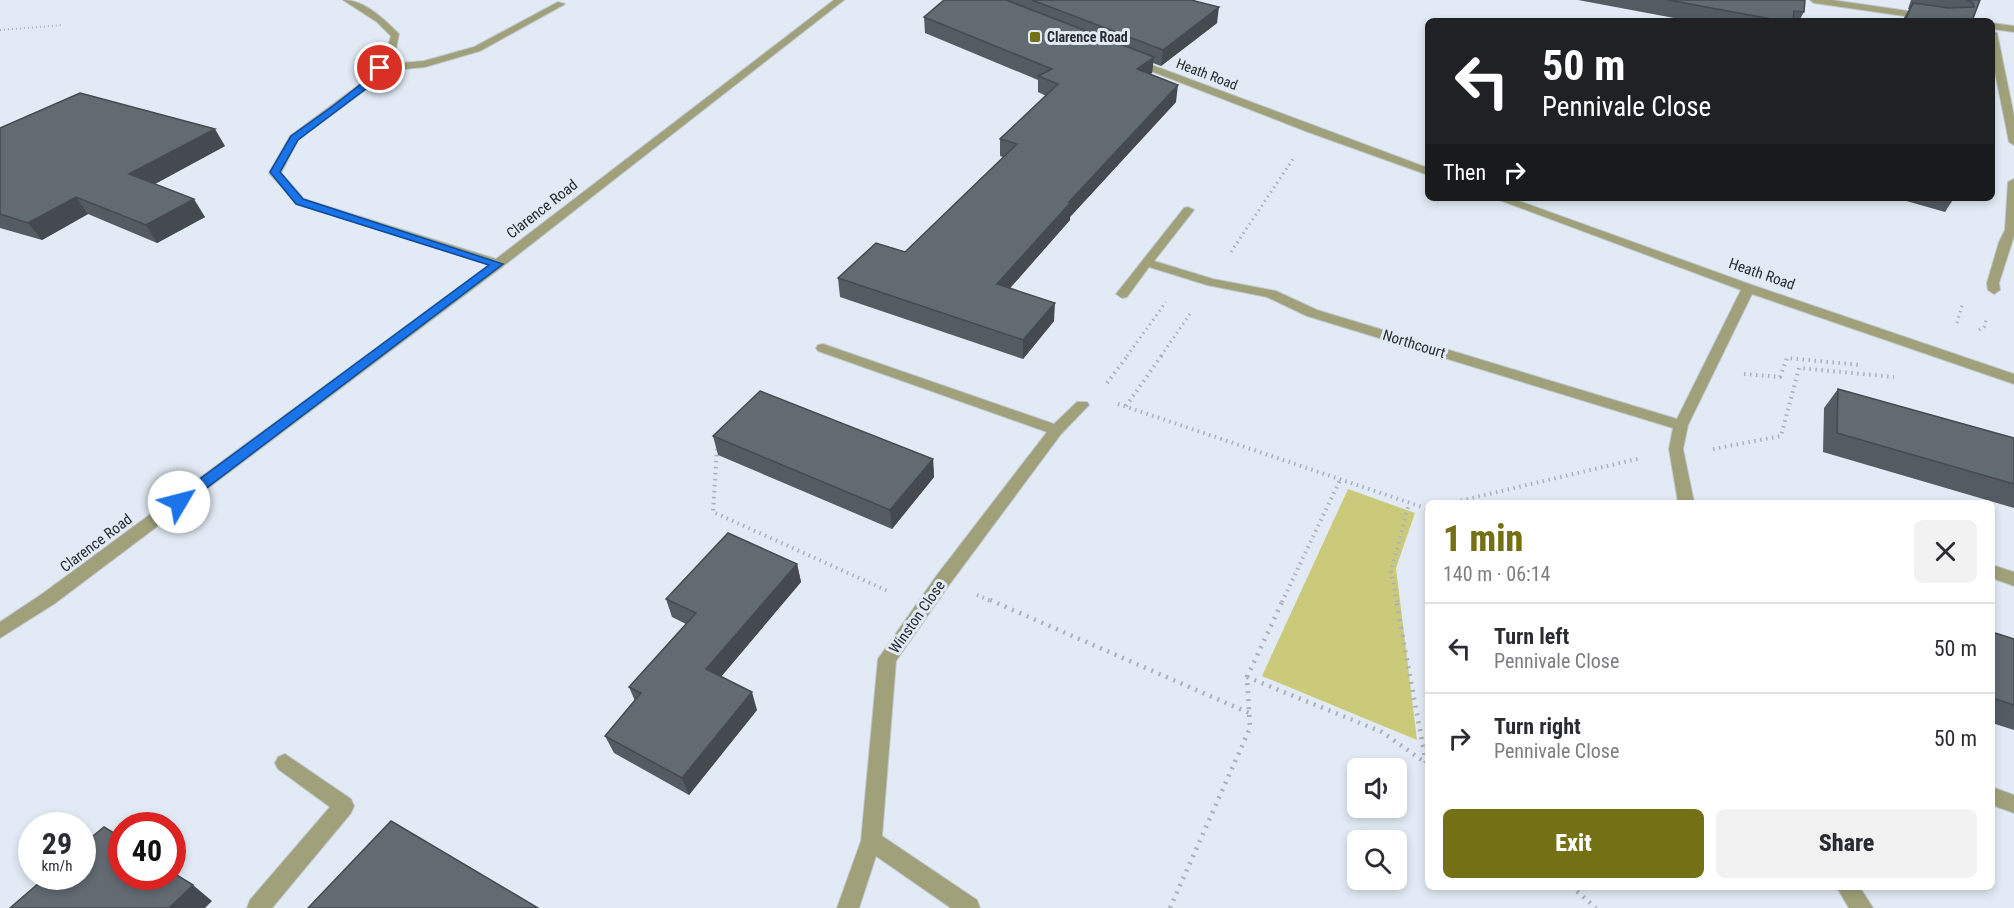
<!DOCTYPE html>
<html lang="en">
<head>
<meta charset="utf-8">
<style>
  :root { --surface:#fff; --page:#f2f2f3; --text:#2b2b33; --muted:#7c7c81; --line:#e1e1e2; --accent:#737114 }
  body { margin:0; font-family:"Roboto Condensed",sans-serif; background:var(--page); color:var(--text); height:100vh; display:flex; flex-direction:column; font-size:22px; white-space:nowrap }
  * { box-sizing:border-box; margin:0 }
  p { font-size:20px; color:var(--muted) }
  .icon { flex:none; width:33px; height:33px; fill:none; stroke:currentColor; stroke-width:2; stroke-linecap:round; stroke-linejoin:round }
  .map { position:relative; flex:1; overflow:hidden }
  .sheet { position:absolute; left:1425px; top:500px; width:570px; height:390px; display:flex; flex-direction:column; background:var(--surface); border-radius:9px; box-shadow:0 3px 9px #0003 }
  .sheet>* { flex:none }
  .top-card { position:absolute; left:1425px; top:18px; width:570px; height:183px; border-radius:9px; box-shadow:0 3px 9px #0003; background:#202124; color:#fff; overflow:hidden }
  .fabs { position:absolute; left:1347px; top:758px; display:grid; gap:12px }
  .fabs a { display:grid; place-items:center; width:60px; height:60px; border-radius:9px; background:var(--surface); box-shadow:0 3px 9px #0003; font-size:30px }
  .speed { position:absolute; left:18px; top:812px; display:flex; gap:12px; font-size:30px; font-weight:700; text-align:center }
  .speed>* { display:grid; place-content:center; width:78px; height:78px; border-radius:50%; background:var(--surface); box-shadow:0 3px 9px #0003; line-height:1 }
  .speed small { font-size:15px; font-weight:400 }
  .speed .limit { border:9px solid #d22; background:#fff; color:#111 }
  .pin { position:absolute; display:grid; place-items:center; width:51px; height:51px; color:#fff; margin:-26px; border:3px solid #fff; border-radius:50%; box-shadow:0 2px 6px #0007 }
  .me { position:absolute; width:66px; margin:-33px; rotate:53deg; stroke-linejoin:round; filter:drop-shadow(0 0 4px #0008) }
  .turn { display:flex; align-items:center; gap:21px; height:126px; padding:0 18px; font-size:27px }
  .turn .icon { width:78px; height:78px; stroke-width:2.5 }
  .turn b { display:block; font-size:42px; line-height:51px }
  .then { display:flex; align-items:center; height:57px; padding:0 18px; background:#0003; gap:12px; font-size:22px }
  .round { display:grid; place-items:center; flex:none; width:63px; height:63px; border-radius:9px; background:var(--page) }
  .summary { display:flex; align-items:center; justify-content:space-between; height:102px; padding:0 18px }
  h1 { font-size:36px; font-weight:800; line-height:45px; color:var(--accent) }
  .cta { display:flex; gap:12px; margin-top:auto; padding:12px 18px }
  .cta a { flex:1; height:69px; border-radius:9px; background:var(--accent); color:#fff; font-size:24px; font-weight:800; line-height:69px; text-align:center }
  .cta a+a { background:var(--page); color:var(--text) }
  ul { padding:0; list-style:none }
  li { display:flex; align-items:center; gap:18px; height:90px; padding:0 18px; border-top:2px solid var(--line) }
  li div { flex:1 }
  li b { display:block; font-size:22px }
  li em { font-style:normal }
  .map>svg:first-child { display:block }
  .green { fill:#cbca7a }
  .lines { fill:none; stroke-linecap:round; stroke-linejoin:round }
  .minor-casing { stroke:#c0c8d1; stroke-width:2 }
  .path-far3 { stroke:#aab1b9; stroke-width:2; stroke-dasharray:1 3; stroke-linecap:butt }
  .path-far2 { stroke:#aab1b9; stroke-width:3; stroke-dasharray:1.5 4; stroke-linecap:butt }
  .path-far1 { stroke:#aab1b9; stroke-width:4; stroke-dasharray:1.5 4.5; stroke-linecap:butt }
  .path { stroke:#aab1b9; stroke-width:4.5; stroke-dasharray:2 6; stroke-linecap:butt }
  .minor { fill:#a0a17b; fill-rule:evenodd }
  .wall { fill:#545b62 }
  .shaded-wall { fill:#454a50 }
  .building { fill:#626a72; stroke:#454a50; stroke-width:1.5 }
  .route { fill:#1a73e8; stroke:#114b97; stroke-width:1.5 }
  .poi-dot { fill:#737114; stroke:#e2ebf5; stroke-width:2 }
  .labels { text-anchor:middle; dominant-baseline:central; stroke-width:6; stroke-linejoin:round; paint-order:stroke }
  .far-poi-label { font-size:14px; font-weight:bold; fill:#272b2e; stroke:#e2ebf5; text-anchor:start }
  .far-street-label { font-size:14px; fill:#272b2e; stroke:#e2ebf5 }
  .street-label { font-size:15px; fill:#272b2e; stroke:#e2ebf5 }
</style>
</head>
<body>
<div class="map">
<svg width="2014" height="908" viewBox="0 0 2014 908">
  <rect width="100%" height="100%" fill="#e2ebf5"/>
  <path class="green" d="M1348 489 1415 513 1396 568 1417 740 1262 676Z"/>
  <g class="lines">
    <g class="minor-casing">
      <g id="minor">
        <path d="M343 0C365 0 384 19 399 34L394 59 389 64 424 61 474 47 558 2 565 4 480 51 425 67 384 71 368 88 298 140 281 173 304 199 496 259 834 0H844L502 267 54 604 0 638V622L42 594 489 265 296 203 269 173 290 136 360 84 384 58 391 36 377 22Z"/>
        <path d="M1810 0H1832L1957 18 1962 21H1939L1814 3Z"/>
        <path d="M1992 23 2014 26V32L1992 29Z"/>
        <path d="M1992 30 1997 33 2014 116V145L2009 142 1992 57Z"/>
        <path d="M1133 58 1428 168V175L1308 132 1130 63 1128 61Z"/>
        <path d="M2014 179V236L1999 283 2000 290 1994 294 1988 290 1987 283 1999 242 2005 230 2008 182Z"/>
        <path d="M1494 198H1511L1752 285 2014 374V384L1752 294 1688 425 1683 449 1694 502H1678L1669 449 1673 428 1307 316 1267 297 1207 285 1149 267 1127 297 1122 298 1116 294 1184 208 1188 207 1194 210 1154 261 1213 279 1276 291 1317 310 1677 419 1741 290Z"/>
        <path d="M823 344 1054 424 1077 402H1087L1089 405 1061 434 949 585 896 661 882 836 977 900 980 908H951L876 856 859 908H837L861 841 878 659 937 575 1047 432 818 351 816 348 818 345Z"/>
        <path d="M1992 565 2014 572V586L1992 578Z"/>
        <path d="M285 754 351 799 354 806 351 813 272 908H247L250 900 330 807 278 769 275 763 278 757Z"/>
        <path d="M1992 787 2014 795V813L1992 805Z"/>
        <path d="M1836 886H1859L1873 908H1849Z"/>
      </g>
    </g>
    <path class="path-far3" d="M0 30 63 25"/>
    <g class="path-far2">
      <path d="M1231 252 1293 159"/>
      <path d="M1957 323 1963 302"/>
      <path d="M1979 330 1984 327 1987 317"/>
      <path d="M1127 356 1166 302"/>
      <path d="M1161 356 1192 311"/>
    </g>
    <g class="path-far1">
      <path d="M1744 374 1780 377 1787 358 1860 365"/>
      <path d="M1107 383 1128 355"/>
      <path d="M1118 404 1428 509"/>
      <path d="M1126 406 1162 355"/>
      <path d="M717 449 713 512 890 592"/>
      <path d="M1713 449 1781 436 1799 368 1894 377"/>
      <path d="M1455 502 1641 458"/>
      <path d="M977 595 993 602"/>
      <path d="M1282 602 1340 480"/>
      <path d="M1397 602 1391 571 1409 503"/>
    </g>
    <g class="path">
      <path d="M990 600 1249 713"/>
      <path d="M1247 677 1283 600"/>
      <path d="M1571 886 1596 908"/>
      <path d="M1170 908 1250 728 1247 677 1382 732 1426 763 1396 600"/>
    </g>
    <use href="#minor" class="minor"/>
  </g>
  <g class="wall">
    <path d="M944 0H1191L1217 23 1161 66 1153 63 1152 73 1150 74 1176 102 1070 217V220L1010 288 1054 321 1023 359 840 297 838 278 905 252 1003 157 1000 156V139L1046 96 1038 92V80L925 33 924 17Z"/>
    <path d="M1578 0H1805L1804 12 1799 21H1690Z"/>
    <path d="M1911 0H1980L1972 21H1902L1909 9H1908Z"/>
    <path d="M0 128 225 146 155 184 205 217 157 243 88 214 42 240 0 228Z"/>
    <path d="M1896 198H1954L1945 212Z"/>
    <path d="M1838 389 2014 438V508L1823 452 1824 408Z"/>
    <path d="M713 436 933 459 934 477 892 529 718 455Z"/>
    <path d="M797 564 801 582 721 677 757 710 689 795 614 753 605 736 635 701 629 687 686 624 672 617 666 599Z"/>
    <path d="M1992 632 2014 639V730L1992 723Z"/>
  </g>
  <g class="shaded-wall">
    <path d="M1219 7 1217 23 1161 66 1163 50Z"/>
    <path d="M1154 57 1152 73 1136 86 1137 69Z"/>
    <path d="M1178 85 1176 102 1070 217V220L997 303V284L1069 202Z"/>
    <path d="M215 129 225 146 140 192 129 174Z"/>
    <path d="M76 197 88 214 42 240 28 223Z"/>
    <path d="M194 199 205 217 157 243 146 225Z"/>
    <path d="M1055 303 1054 321 1023 359V340Z"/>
    <path d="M933 459 934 477 892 529 890 510Z"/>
    <path d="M797 564 801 582 712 687 706 669Z"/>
    <path d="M752 692 757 710 689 795 682 778Z"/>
    <path d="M193 885 212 901 205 908H169Z"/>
  </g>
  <g class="building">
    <path d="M944 0H1006L1154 57 1137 69 1178 85 1069 202H1071L997 284 1055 303 1023 340 838 278 876 243 905 252 1017 144 1000 139 1058 84 1038 76 1052 69 924 17Z"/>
    <path d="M1032 0H1191L1219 7 1163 50Z"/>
    <path d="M1668 0H1805L1804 12 1794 11 1793 21H1782Z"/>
    <path d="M1966 0H1980L1972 21H1905L1913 3 1949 8 1974 7 1973 3Z"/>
    <path d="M80 93 215 129 129 174 194 199 146 225 76 197 28 223 0 214V128Z"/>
    <path d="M1838 389 2014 438V484L1837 433Z"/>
    <path d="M760 391 933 459 890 510 713 436Z"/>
    <path d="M728 533 797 564 706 669 752 692 682 778 605 736 641 693 629 687 696 613 666 599Z"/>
    <path d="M1992 632 2014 639V705L1992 698Z"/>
    <path d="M391 821 538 908H308Z"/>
    <path d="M104 827 122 838V876H172V872L193 885 169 908H10L47 876H82V845Z"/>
  </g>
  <path class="route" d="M377 66 385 68 367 88 298 140 280 172 303 199 503 264 184 505H174L172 502 174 498 489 265 296 204 270 172 291 136 333 106 361 84Z"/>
  <rect class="poi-dot" x="1029" y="31" width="12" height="12" rx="3"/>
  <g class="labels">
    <g class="far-poi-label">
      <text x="1047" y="37">Clarence Road</text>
    </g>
    <g class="far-street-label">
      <text transform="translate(1207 74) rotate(21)">Heath Road</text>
    </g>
    <g class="street-label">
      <text transform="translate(542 209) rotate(-38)">Clarence Road</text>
      <text transform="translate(1762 274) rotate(19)">Heath Road</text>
      <text transform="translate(1414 344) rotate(17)">Northcourt</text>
      <text transform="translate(96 543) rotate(-37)">Clarence Road</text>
      <text transform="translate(917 617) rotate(-55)">Winston Close</text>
    </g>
  </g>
</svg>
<div class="fabs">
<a><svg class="icon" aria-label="sound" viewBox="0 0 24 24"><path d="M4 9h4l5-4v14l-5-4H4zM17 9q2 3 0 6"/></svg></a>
<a><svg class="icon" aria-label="search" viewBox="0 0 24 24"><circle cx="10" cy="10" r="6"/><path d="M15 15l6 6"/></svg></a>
</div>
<div class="speed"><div>29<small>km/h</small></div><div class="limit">40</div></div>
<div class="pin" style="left:380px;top:68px;background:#d93025"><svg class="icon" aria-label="arrive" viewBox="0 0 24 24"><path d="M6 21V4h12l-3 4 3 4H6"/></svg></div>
<svg class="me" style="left:179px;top:502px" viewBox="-20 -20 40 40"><circle r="19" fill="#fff"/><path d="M0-13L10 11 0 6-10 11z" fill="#1a73e8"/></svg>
<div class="top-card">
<div class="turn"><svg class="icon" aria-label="left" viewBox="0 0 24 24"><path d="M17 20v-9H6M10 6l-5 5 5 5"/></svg><div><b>50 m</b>Pennivale Close</div></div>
<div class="then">Then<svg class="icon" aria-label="right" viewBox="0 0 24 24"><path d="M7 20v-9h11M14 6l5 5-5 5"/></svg></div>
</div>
<section class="sheet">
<div class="summary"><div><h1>1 min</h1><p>140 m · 06:14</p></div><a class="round"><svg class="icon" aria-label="close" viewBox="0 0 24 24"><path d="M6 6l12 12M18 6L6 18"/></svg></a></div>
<ul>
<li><svg class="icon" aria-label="left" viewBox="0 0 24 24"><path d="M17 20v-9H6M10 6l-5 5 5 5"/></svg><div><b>Turn left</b><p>Pennivale Close</p></div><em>50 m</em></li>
<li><svg class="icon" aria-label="right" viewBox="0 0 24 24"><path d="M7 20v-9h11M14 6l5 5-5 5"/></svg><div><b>Turn right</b><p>Pennivale Close</p></div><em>50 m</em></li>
</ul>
<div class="cta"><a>Exit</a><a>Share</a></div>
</section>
</div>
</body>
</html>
